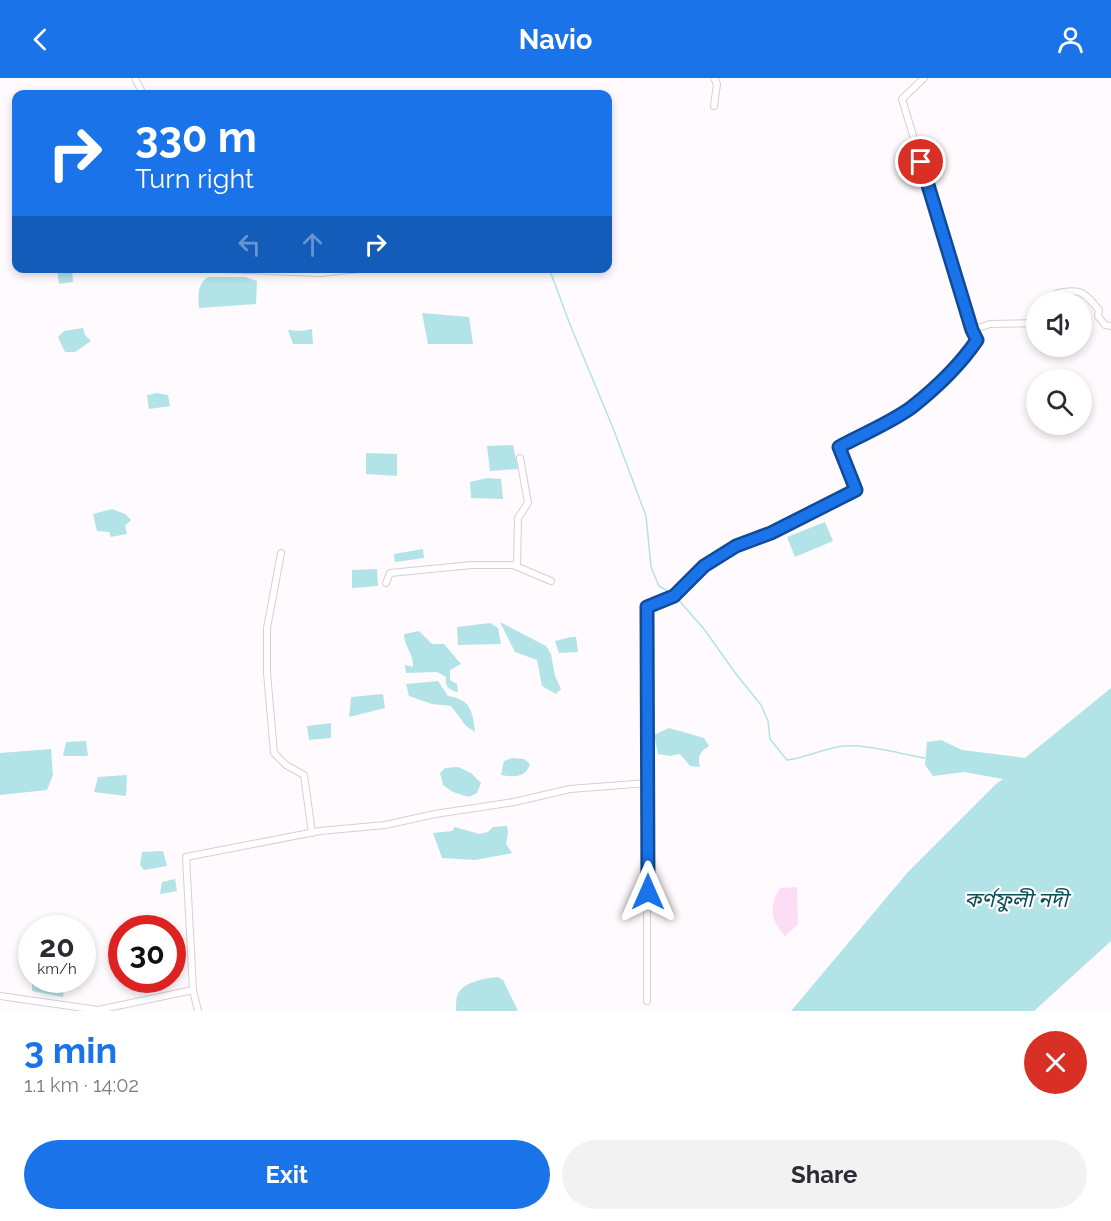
<!DOCTYPE html>
<html lang="en">
<head>
<meta charset="utf-8">
<style>
  :root { --surface:#fff; --page:#f2f2f3; --text:#2b2b33; --muted:#7c7c81; --accent:#1a73e8 }
  body { margin:0; font-family:Raleway,"Noto Sans Bengali",sans-serif; background:var(--page); color:var(--text); height:100vh; display:flex; flex-direction:column; font-size:22px; white-space:nowrap }
  * { box-sizing:border-box; margin:0 }
  p { font-size:20px; color:var(--muted) }
  .icon { flex:none; width:33px; height:33px; fill:none; stroke:currentColor; stroke-width:2; stroke-linecap:round; stroke-linejoin:round }
  .map { position:relative; height:933px; overflow:hidden }
  .drawer { display:flex; flex-direction:column; background:var(--surface); flex:1 }
  .drawer>* { flex:none }
  .top-card { position:absolute; left:12px; top:12px; width:600px; height:183px; border-radius:12px; box-shadow:0 3px 9px #0003; background:#1a73e8; color:#fff; overflow:hidden }
  .controls { position:absolute; left:1026px; top:213px; display:grid; gap:12px }
  .controls a { display:grid; place-items:center; width:66px; height:66px; border-radius:50%; background:var(--surface); box-shadow:0 3px 9px #0003; font-size:30px }
  .speed { position:absolute; left:18px; top:837px; display:flex; gap:12px; font-size:30px; font-weight:700; text-align:center }
  .speed>* { display:grid; place-content:center; width:78px; height:78px; border-radius:50%; background:var(--surface); box-shadow:0 3px 9px #0003; line-height:1 }
  .speed small { font-size:15px; font-weight:400 }
  .speed .limit { border:9px solid #d22; background:#fff; color:#111 }
  .pin { position:absolute; display:grid; place-items:center; width:51px; height:51px; color:#fff; margin:-26px; border:3px solid #fff; border-radius:50%; box-shadow:0 2px 6px #0007 }
  .me { position:absolute; width:66px; margin:-33px; rotate:0deg; stroke-linejoin:round; filter:drop-shadow(0 0 4px #0008) }
  .turn { display:flex; align-items:center; gap:21px; height:126px; padding:0 24px; font-size:27px }
  .turn .icon { width:78px; height:78px; stroke-width:2.5 }
  .turn b { display:block; font-size:42px; line-height:51px }
  .lanes { display:flex; align-items:center; height:57px; padding:0 24px; background:#0003; justify-content:center; gap:30px; direction:ltr }
  .lanes .off { opacity:.35 }
  .round { display:grid; place-items:center; flex:none; width:63px; height:63px; border-radius:32px; background:var(--page) }
  .overview { display:flex; align-items:center; justify-content:space-between; height:102px; padding:0 24px }
  h1 { font-size:36px; font-weight:700; line-height:45px; color:var(--accent) }
  .button { display:flex; gap:12px; margin-top:auto; padding:12px 24px }
  .button a { flex:1; height:69px; border-radius:36px; background:var(--accent); color:#fff; font-size:24px; font-weight:700; line-height:69px; text-align:center }
  .button a+a { background:var(--page); color:var(--text) }
  header { display:flex; justify-content:space-between; align-items:center; height:78px; padding:0 24px; background:var(--accent); color:#fff; font-size:27px; font-weight:700 }
  .map>svg:first-child { display:block }
  .green { fill:#fdddf5 }
  .water { fill:#b2e3e7 }
  .lines { fill:none; stroke-linecap:round; stroke-linejoin:round }
  .stream { stroke:#b2e3e7; stroke-width:1.5 }
  .street-casing { stroke:#d8ced6; stroke-width:8 }
  .street { stroke:#fff; stroke-width:6 }
  .route-casing { stroke:#114b97; stroke-width:15 }
  .route { stroke:#1a73e8; stroke-width:10 }
  .labels { text-anchor:middle; dominant-baseline:central; stroke-width:4.5; stroke-linejoin:round; paint-order:stroke }
  .water-label { font-size:21px; font-style:italic; fill:#075156; stroke:#fefafd }
</style>
</head>
<body>
<header><svg class="icon" aria-label="back" viewBox="0 0 24 24"><path d="M15 5l-7 7 7 7"/></svg>Navio<svg class="icon" aria-label="person" viewBox="0 0 24 24"><circle cx="12" cy="8" r="4"/><path d="M4 21q1-7 8-7t8 7"/></svg></header>
<div class="map">
<svg width="1111" height="933" viewBox="0 0 1111 933">
  <rect width="100%" height="100%" fill="#fefafd"/>
  <path class="green" d="M797 809 798 846 785 858C770 842 769 829 780 810Z"/>
  <g class="water">
    <path d="M57 191H72L73 204 59 206Z"/>
    <path d="M208 199H245L257 203 256 226 199 230C198 218 197 206 208 199Z"/>
    <path d="M422 235 469 239 473 266H428Z"/>
    <path d="M83 250 85 257 91 263 75 274H65L58 259 64 253Z"/>
    <path d="M312 251 313 266H293L288 252 301 253Z"/>
    <path d="M157 315 168 317 170 328 149 331 147 317Z"/>
    <path d="M513 367 518 391 490 393 487 368Z"/>
    <path d="M366 375 397 376V398L366 396Z"/>
    <path d="M487 400 501 401 503 421 471 420 470 404Z"/>
    <path d="M112 431 125 436 131 442 125 448 127 456 111 459 109 454 97 453 93 436Z"/>
    <path d="M825 444 833 463 795 479 787 459Z"/>
    <path d="M423 471 424 480 395 484 394 476Z"/>
    <path d="M377 491 378 508 352 510V492Z"/>
    <path d="M500 544 546 568 551 576 555 598 561 611 556 616 542 608 537 582 515 574Z"/>
    <path d="M490 545 498 550 501 566 458 567 457 549Z"/>
    <path d="M419 553 432 566H444L461 586 450 592V602L457 606 458 614C448 612 445 608 446 599L437 594 406 595 405 587 413 589C414 576 404 568 404 556Z"/>
    <path d="M571 559H576L578 574 559 575 555 563Z"/>
    <path d="M438 603 448 618C470 621 473 633 475 654L466 648 451 628 432 626 409 618 406 606Z"/>
    <path d="M1111 610V863L1034 933H791L908 794 996 706 1003 701 964 694 933 698 925 687 927 664 941 662 962 672 1025 680Z"/>
    <path d="M383 616 385 630 349 639 351 619Z"/>
    <path d="M331 645V660L309 662 307 648Z"/>
    <path d="M669 650 704 660 709 668C700 674 697 678 700 689L690 688 680 676 670 678 658 676 654 657Z"/>
    <path d="M86 663 88 678H63L66 664Z"/>
    <path d="M51 671 53 697 47 712 0 717V675Z"/>
    <path d="M512 680 524 681 530 686C526 700 514 699 501 697L504 683Z"/>
    <path d="M458 689 471 695 481 705 477 715 469 719 453 714 443 707 440 695 445 690Z"/>
    <path d="M127 697 126 718 94 714 98 699Z"/>
    <path d="M507 748 508 755 506 766 512 775 475 782 442 780 433 755 452 753 455 749 479 756 488 754 493 749Z"/>
    <path d="M163 773 167 788 144 792 140 787 142 774Z"/>
    <path d="M175 801 177 813 160 816 162 804Z"/>
    <path d="M498 899 503 902 518 933H456C456 928 456 922 457 918 461 904 486 900 498 899Z"/>
    <path d="M32 902H65L63 919 32 913Z"/>
  </g>
  <g class="lines">
    <g class="stream">
      <path d="M549 190 569 244 613 350 646 438 651 489 659 508 671 515"/>
      <path d="M675 518 704 551 736 596 761 627 768 643 770 661 787 682C805 680 820 672 837 669 860 664 901 676 925 680"/>
    </g>
    <g class="street-casing">
      <g id="street">
        <path d="M135 0 143 16"/>
        <path d="M714 28 717 6 714 0"/>
        <path d="M203 190 320 195 370 190"/>
        <path d="M1053 224 1058 215C1081 210 1085 215 1099 232L1098 238 1105 247 1111 248"/>
        <path d="M972 252 990 246 1036 245"/>
        <path d="M281 475 267 550V595L274 675 286 687 304 697 312 755"/>
        <path d="M517 488 518 440 528 425 520 380"/>
        <path d="M386 505 390 495 472 487H513L551 503"/>
        <path d="M193 912 198 933"/>
        <path d="M0 918 98 932 193 912 186 779 320 753 385 747 435 736 514 724 570 711 648 705"/>
        <path d="M647 923V529L674 517 703 488 736 468 771 455 856 412 839 369C861 357 893 344 912 329 936 310 960 287 977 262L972 252 902 21 924 0"/>
      </g>
    </g>
    <use href="#street" class="street"/>
  </g>
  <g class="lines">
    <g class="route-casing">
      <path id="route" d="M648 814 647 529 674 518 704 488 736 468 771 455 856 412 839 369C861 357 892 344 912 329 936 310 960 287 977 262L972 252 921 84"/>
    </g>
    <use href="#route" class="route"/>
  </g>
  <g class="labels">
    <g class="water-label">
      <text x="1016" y="821">কর্ণফুলী নদী</text>
    </g>
  </g>
</svg>
<div class="controls">
<a><svg class="icon" aria-label="sound" viewBox="0 0 24 24"><path d="M4 9h4l5-4v14l-5-4H4zM17 9q2 3 0 6"/></svg></a>
<a><svg class="icon" aria-label="search" viewBox="0 0 24 24"><circle cx="10" cy="10" r="6"/><path d="M15 15l6 6"/></svg></a>
</div>
<div class="speed"><div>20<small>km/h</small></div><div class="limit">30</div></div>
<div class="pin" style="left:921px;top:84px;background:#d93025"><svg class="icon" aria-label="arrive" viewBox="0 0 24 24"><path d="M6 21V4h12l-3 4 3 4H6"/></svg></div>
<svg class="me" style="left:648px;top:814px" viewBox="-20 -20 40 40"><path d="M0-17L14 15 0 8-14 15z" fill="#1a73e8" stroke="#fff" stroke-width="4"/></svg>
<div class="top-card">
<div class="turn"><svg class="icon" aria-label="right" viewBox="0 0 24 24"><path d="M7 20v-9h11M14 6l5 5-5 5"/></svg><div><b>330 m</b>Turn right</div></div>
<div class="lanes"><svg class="icon off" aria-label="left" viewBox="0 0 24 24"><path d="M17 20v-9H6M10 6l-5 5 5 5"/></svg><svg class="icon off" aria-label="ahead" viewBox="0 0 24 24"><path d="M12 20V5M6 11l6-6 6 6"/></svg><svg class="icon" aria-label="right" viewBox="0 0 24 24"><path d="M7 20v-9h11M14 6l5 5-5 5"/></svg></div>
</div>
</div>
<section class="drawer">
<div class="overview"><div><h1>3 min</h1><p>1.1 km · 14:02</p></div><a class="round" style="background:#d93025;color:#fff"><svg class="icon" aria-label="close" viewBox="0 0 24 24"><path d="M6 6l12 12M18 6L6 18"/></svg></a></div>
<div class="button"><a>Exit</a><a>Share</a></div>
</section>
</body>
</html>
